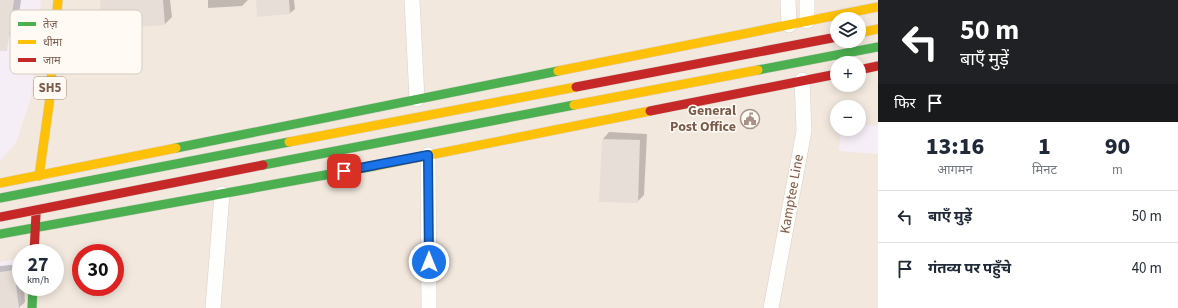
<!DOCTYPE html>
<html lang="hi">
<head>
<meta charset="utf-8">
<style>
  :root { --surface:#fff; --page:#f6f6f7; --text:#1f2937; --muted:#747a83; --line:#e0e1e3 }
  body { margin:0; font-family:"Source Sans 3","Noto Sans Devanagari",sans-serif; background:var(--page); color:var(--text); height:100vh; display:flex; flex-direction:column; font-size:15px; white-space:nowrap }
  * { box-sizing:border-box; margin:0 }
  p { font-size:13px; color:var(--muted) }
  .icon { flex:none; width:22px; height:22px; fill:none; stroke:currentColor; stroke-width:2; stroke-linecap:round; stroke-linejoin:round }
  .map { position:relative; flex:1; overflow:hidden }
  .side { display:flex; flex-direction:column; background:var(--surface); width:300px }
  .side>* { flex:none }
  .hud { background:#202124; color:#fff; overflow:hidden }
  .fabs { position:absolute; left:830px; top:12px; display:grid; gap:8px }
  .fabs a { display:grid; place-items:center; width:36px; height:36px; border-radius:50%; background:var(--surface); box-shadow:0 2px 10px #0003; font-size:20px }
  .speed { position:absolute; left:12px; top:244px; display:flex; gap:8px; font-size:20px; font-weight:700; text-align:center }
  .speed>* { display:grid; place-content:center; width:52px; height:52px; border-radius:50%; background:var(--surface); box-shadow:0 2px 10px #0003; line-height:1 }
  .speed small { font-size:10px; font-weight:400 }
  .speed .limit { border:6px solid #d22; background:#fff; color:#111 }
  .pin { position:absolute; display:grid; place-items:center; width:34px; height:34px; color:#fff; margin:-17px; border-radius:8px; box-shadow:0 2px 6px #0006 }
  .me { position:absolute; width:44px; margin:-22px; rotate:0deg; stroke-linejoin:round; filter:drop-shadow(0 0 3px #0008) }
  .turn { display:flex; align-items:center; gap:14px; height:84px; padding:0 16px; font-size:18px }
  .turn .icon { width:52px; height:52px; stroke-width:2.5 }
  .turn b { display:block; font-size:28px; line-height:34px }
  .then { display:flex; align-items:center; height:38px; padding:0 16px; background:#0003; gap:8px; font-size:15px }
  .eta { display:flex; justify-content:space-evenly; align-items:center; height:68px; text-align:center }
  .eta b { font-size:24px; font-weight:800; line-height:28px }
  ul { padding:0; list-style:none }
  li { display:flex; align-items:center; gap:12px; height:52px; padding:0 16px; border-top:1px solid var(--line) }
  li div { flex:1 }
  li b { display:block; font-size:15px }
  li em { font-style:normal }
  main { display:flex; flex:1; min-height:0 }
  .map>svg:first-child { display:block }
  .residential { fill:#f2e8de; fill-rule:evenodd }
  .education { fill:#f6eef6 }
  .shadow { fill:#0003 }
  .building { fill:#e6ded7 }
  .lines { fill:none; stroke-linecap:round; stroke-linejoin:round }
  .street-casing { stroke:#d7d1cb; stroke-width:16 }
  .fast-casing { stroke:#d9d2cb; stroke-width:10 }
  .slow-casing { stroke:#d9d2cb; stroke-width:10 }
  .jam-casing { stroke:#d9d2cb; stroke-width:10 }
  .street { stroke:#fefefd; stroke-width:15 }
  .fast { stroke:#4caf50; stroke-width:9 }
  .slow { stroke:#ffc107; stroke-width:9 }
  .jam { stroke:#c62828; stroke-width:9 }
  .fast-bridge-casing { stroke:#dad1cc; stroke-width:10; stroke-linecap:butt }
  .slow-bridge-casing { stroke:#dad1cc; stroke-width:10; stroke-linecap:butt }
  .jam-bridge-casing { stroke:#dad1cc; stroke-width:10; stroke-linecap:butt }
  .fast-bridge { stroke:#4caf50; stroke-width:9 }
  .slow-bridge { stroke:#ffc107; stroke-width:9 }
  .jam-bridge { stroke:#c62828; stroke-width:9 }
  .route-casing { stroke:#114b97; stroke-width:10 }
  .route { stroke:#1a73e8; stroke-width:7 }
  .labels { text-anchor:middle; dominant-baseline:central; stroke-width:3; stroke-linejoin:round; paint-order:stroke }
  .shield { fill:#fffaf3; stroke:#a28b7f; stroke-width:1 }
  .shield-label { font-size:13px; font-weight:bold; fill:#7a5c4d }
  .poi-label { font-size:14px; font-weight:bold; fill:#7a5c4d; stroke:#fffaf3; text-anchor:end }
  .street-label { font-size:14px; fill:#7a5c4d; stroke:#fffaf3 }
  .key { fill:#fffaf3; stroke:#d7cbc1; stroke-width:1 }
  .key-label { font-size:11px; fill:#7a5c4d }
</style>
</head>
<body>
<main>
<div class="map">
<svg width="878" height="308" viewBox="0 0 878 308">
  <rect width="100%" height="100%" fill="#f9f5f0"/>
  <path class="residential" d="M0 0H878V308H0ZM837 19H859V41H837ZM837 63H859V85H837ZM837 107H859V129H837ZM21 253H55V287H21ZM81 253H115V287H81Z"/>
  <g class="education">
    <path d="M0 0H41L31 97 16 143 0 161Z"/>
    <path d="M859 124 878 126V154L839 151 841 129H859Z"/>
    <path d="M17 259 22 308H0V262Z"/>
  </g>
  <g class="shadow">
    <path d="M0 0H21L17 28 8 37 0 36Z"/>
    <path d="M101 0H170L172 17 165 24Z"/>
    <path d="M208 0H248L242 6 208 8Z"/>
    <path d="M257 0H294L295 9 290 13 258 16Z"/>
    <path d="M609 132 647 134 644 195 637 202 603 139Z"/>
    <path d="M21 264V287H24L25 302 19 308H0V266Z"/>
  </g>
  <g class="building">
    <path d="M0 0H14L7 51H0Z"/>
    <path d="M100 0H163L165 25 102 30Z"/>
    <path d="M256 0H289L290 14 257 17Z"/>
    <path d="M602 139 640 140 638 203 599 202Z"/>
    <path d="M14 270 19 308H0V272Z"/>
  </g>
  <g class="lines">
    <g class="street-casing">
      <g id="street">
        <path d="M412 0 417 99"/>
        <path d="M788 0 789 25"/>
        <path d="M807 0V21"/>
        <path d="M428 155 429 308"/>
        <path d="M213 308 222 194"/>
        <path d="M771 308 804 131 802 80"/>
      </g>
    </g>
    <g class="fast-casing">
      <g id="fast">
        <path d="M176 148 558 71"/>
        <path d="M0 234 375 166"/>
        <path d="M32 308 33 287"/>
      </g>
    </g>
    <g class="slow-casing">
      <g id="slow">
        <path d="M859 33 878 29"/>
        <path d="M558 71 878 7"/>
        <path d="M375 166 650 111"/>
        <path d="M39 176 49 105 58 0"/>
        <path d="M0 183 176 148"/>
      </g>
    </g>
    <g class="jam-casing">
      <g id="jam">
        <path d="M859 70 878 66"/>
        <path d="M650 111 837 74"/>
        <path d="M34 253 36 214"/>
      </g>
    </g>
    <use href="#street" class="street"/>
    <use href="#fast" class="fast"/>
    <use href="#slow" class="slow"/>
    <use href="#jam" class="jam"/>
    <g class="fast-bridge-casing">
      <g id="fast-bridge">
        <path d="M758 70 878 47"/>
        <path d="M263 165 574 105"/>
        <path d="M0 198 289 142"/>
      </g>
    </g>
    <g class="slow-bridge-casing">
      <g id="slow-bridge">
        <path d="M574 105 758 70"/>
        <path d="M289 142 576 87"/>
      </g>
    </g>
    <g class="jam-bridge-casing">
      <g id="jam-bridge">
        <path d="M576 87 837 37"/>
        <path d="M0 217 263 165"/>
      </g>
    </g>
    <use href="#fast-bridge" class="fast-bridge"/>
    <use href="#slow-bridge" class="slow-bridge"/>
    <use href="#jam-bridge" class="jam-bridge"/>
  </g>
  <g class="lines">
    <g class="route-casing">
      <path id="route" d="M344 171 428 155 429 262"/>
    </g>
    <use href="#route" class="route"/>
  </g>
  <defs>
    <g id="civic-ring" transform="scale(1)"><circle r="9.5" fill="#fffaf3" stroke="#a69286" stroke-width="1.5"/><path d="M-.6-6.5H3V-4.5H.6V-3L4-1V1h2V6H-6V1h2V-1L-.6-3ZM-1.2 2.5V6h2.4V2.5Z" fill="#a69286"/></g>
  </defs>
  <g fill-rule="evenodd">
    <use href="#civic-ring" x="750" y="119"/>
  </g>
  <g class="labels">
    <rect class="shield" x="34" y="77" width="32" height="22" rx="3"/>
    <g class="shield-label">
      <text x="50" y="88">SH5</text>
    </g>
    <g class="poi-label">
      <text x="736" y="111">General<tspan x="736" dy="16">Post Office</tspan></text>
    </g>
    <g class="street-label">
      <text transform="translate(792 194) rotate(-80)">Kamptee Line</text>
    </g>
  </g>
  <rect x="10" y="10" width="132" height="64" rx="6" class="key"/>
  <rect x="18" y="22" width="18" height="4" fill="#4caf50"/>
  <rect x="18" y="40" width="18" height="4" fill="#ffc107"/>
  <rect x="18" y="58" width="18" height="4" fill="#c62828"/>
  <g class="key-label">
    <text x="43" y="28">तेज़</text>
    <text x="43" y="46">धीमा</text>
    <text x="43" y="64">जाम</text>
  </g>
</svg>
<div class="fabs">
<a><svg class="icon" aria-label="layers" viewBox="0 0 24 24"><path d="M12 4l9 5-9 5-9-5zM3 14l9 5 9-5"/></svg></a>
<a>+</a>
<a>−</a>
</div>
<div class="speed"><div>27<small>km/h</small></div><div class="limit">30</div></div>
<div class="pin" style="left:344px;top:171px;background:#d93025"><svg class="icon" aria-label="arrive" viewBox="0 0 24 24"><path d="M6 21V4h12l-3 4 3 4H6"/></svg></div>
<svg class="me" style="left:429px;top:262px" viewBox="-20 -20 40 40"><circle r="17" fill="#1a73e8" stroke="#fff" stroke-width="3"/><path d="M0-11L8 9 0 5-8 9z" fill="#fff"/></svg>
</div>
<section class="side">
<div class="hud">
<div class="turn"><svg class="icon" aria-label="left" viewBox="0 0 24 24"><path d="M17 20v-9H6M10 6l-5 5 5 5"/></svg><div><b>50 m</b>बाएँ मुड़ें</div></div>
<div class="then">फिर<svg class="icon" aria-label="arrive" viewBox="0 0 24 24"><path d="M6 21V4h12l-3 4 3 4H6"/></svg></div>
</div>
<div class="eta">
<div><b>13:16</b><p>आगमन</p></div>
<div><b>1</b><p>मिनट</p></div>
<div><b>90</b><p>m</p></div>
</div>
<ul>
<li><svg class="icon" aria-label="left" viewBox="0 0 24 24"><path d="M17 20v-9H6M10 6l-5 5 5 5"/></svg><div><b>बाएँ मुड़ें</b></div><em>50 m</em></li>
<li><svg class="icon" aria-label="arrive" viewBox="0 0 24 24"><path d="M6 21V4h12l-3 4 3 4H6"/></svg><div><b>गंतव्य पर पहुँचे</b></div><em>40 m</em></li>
</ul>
</section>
</main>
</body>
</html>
